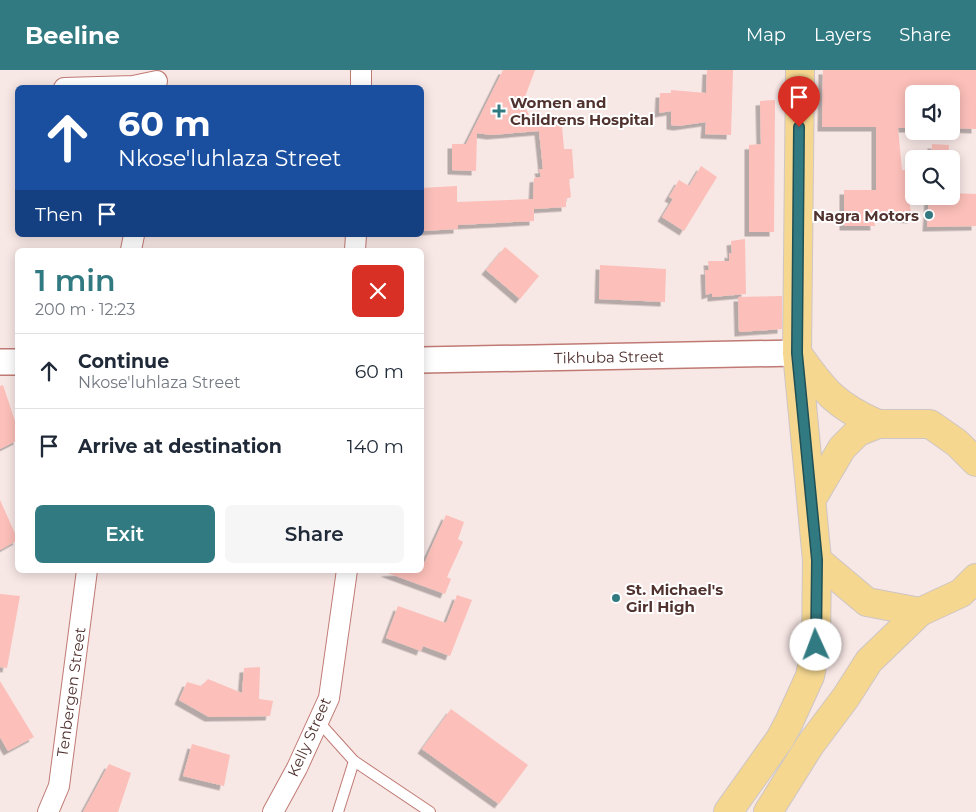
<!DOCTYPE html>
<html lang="en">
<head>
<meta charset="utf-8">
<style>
  :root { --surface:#fff; --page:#f6f6f7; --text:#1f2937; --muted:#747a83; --line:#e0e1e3; --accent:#327a82 }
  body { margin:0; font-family:Montserrat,sans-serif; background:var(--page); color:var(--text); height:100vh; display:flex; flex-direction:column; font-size:19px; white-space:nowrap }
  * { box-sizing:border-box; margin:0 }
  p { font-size:16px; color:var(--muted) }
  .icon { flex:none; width:28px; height:28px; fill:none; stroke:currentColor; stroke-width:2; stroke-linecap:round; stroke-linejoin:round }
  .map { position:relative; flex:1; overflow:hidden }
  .details { position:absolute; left:15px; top:178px; width:409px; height:325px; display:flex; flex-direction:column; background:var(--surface); border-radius:8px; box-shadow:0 2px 12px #0003 }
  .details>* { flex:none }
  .hud { position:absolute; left:15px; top:15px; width:409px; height:152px; border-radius:8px; box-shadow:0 2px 12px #0003; background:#1a4fa0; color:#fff; overflow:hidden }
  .buttons { position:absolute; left:905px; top:15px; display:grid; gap:10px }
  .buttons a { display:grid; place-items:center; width:55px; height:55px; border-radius:8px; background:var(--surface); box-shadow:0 2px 12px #0003; font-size:25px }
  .pin { position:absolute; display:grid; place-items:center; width:42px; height:42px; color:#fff; margin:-51px -21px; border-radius:50% 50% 50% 0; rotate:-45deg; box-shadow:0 0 5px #0007 }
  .pin .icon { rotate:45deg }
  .me { position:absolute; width:55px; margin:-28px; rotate:358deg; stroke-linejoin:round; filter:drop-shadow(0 0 4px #0008) }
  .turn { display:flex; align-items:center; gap:18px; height:105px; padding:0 20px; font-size:22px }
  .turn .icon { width:65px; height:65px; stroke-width:2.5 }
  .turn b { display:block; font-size:35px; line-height:42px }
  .then { display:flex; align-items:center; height:48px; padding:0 20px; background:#0003; gap:10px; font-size:19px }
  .round { display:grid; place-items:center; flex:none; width:52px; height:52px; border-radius:8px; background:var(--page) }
  .summary { display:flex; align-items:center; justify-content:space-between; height:85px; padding:0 20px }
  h1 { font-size:30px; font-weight:600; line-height:38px; color:var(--accent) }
  .cta { display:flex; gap:10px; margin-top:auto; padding:10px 20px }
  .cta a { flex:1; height:58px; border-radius:8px; background:var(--accent); color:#fff; font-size:20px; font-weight:600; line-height:58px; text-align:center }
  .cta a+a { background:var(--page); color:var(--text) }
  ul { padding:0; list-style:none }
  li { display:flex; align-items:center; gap:15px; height:75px; padding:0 20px; border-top:1px solid var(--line) }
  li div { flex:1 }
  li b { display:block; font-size:19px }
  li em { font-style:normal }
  header { display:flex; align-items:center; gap:30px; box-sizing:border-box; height:70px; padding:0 25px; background:var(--accent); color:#fff }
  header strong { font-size:24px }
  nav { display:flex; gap:28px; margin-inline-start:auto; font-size:18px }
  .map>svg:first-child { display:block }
  .building { fill:#fcbfb9; filter:url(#shadow) }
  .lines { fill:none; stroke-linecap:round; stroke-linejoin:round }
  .service-casing { stroke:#c07a74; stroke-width:12 }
  .minor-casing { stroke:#c07a74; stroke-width:22 }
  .tertiary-casing { stroke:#c07a74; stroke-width:28 }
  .primary-casing { stroke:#cec6c5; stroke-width:30 }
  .service { stroke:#fff; stroke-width:10 }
  .minor { stroke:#fff; stroke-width:20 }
  .tertiary { stroke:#fff; stroke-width:25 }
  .primary { stroke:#f5d790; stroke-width:28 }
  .route-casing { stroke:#204f54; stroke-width:12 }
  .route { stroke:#327a82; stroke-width:9 }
  .poi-dot { fill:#327a82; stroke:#fff; stroke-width:2 }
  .labels { text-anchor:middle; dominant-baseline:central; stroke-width:4; stroke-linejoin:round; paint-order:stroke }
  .poi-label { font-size:15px; font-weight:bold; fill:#50322f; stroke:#fff; text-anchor:start }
  .street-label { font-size:15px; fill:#50322f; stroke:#fff }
</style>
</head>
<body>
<header>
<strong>Beeline</strong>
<nav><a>Map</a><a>Layers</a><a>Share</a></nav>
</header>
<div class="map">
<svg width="976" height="742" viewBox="0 0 976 742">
  <defs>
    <filter id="shadow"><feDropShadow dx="-4.5" dy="4.5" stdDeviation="0" flood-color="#0004"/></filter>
  </defs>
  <rect width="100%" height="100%" fill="#f7e7e5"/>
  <g class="building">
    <path d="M503 0H535L523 32 531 49 561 45 564 79H572L574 108 569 109 571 127 566 129V137L534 139V151L458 155V159L422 161 421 118 457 116V132L533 129 534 108 541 107 539 99H543L539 61 491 65 477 63 476 101 452 100V74H466Z"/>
    <path d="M707 0H733L731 65 705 64 706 52 678 56 671 55V41L659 43 660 23H671V20L706 23Z"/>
    <path d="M823 0H976V59L951 58V24H914V58H898L902 100H905L912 149 874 145 875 156H844V120H876V57H822Z"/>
    <path d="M775 30 774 162H749V75L761 74 760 31Z"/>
    <path d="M932 74 949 75 948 89H931Z"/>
    <path d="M701 96 717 107 684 161 662 147 673 129 669 127 679 110 689 116Z"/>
    <path d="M951 123 976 124V156L927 157 929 126H951Z"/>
    <path d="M745 169 746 224 712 227V223L706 225 705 200H709L708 191H729V183L732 184 731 171Z"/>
    <path d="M505 177 539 206 520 229 486 200Z"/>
    <path d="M600 195 666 199 665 232 599 229Z"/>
    <path d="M782 226V259L739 262 738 227Z"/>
    <path d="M3 315 18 360V370L0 379V316Z"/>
    <path d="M0 430 18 470 0 480Z"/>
    <path d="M446 445 464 452 458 469 463 472 447 507 451 509 445 524 385 502 421 500Z"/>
    <path d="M0 524 20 526 7 598 0 597Z"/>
    <path d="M457 525 472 530 450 586 423 576 421 581 386 568 398 536 446 553Z"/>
    <path d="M260 597 259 629 273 631 270 646 209 647 179 630 187 612 201 616 208 609 242 623 244 598Z"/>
    <path d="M0 611 34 667 8 681 0 667Z"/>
    <path d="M451 639 528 695 499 734 422 679Z"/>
    <path d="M192 674 230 685 224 716 183 706Z"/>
    <path d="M109 694 131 703 118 742H83Z"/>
  </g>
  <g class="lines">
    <g class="service-casing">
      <g id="service">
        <path d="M318 651 354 691 430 742"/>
        <path d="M338 742 354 691"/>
      </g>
    </g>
    <g class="minor-casing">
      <g id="minor">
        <path d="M64 18 133 16 157 11"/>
        <path d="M361 18V0"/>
        <path d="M131 180 134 165"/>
        <path d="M355 180 356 165"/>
        <path d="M48 742 59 716 87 500"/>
        <path d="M273 742 297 698 329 628 347 500"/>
      </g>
    </g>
    <g class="tertiary-casing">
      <g id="tertiary">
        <path d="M421 290 797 283"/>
        <path d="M0 292H18"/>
      </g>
    </g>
    <g class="primary-casing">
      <g id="primary">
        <path d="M798 284C824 321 836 336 878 354"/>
        <path d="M812 429 842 378 858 362 878 354H930L957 373 976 392"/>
        <path d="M817 490 867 532 920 542"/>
        <path d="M728 742 780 669 789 652 810 606 816 575 817 490 797 283 800 0"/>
        <path d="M768 742 810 675 846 627 869 591 920 542 961 523 976 508"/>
      </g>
    </g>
    <use href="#service" class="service"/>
    <use href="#minor" class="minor"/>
    <use href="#tertiary" class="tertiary"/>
    <use href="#primary" class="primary"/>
  </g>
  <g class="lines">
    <g class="route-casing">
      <path id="route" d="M799 57 797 283 817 490 816 575"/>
    </g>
    <use href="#route" class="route"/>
  </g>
  <g class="poi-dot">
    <path d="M496.5 33.5h5v5h5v5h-5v5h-5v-5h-5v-5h5z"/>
    <circle cx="929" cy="145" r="5"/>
    <circle cx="616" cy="528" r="5"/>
  </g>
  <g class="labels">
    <g class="poi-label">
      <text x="510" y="32">Women and<tspan x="510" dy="17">Childrens Hospital</tspan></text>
      <text x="919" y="145" text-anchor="end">Nagra Motors</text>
      <text x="626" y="519">St. Michael's<tspan x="626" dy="17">Girl High</tspan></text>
    </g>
    <g class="street-label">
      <text transform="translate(609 287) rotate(-1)">Tikhuba Street</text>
      <text transform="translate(71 622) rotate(-82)">Tenbergen Street</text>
      <text transform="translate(309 667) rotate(-66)">Kelly Street</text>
    </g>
  </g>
</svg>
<div class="buttons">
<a><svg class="icon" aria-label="sound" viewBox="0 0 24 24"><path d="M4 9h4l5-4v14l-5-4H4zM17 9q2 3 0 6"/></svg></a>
<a><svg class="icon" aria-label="search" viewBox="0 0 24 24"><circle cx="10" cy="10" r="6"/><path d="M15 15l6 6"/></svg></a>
</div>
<div class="pin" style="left:799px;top:57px;background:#d93025"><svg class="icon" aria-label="arrive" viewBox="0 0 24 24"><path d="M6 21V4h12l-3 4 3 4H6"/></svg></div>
<svg class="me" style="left:816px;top:575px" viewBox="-20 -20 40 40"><circle r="19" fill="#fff"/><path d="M0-13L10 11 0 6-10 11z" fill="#327a82"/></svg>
<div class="hud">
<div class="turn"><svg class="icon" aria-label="ahead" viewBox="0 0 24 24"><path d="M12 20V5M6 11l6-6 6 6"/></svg><div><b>60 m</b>Nkose'luhlaza Street</div></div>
<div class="then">Then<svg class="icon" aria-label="arrive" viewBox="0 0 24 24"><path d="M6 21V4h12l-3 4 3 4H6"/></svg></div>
</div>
<section class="details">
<div class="summary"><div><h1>1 min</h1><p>200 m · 12:23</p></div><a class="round" style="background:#d93025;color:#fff"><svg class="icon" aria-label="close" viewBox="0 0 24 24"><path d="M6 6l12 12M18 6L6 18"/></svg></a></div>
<ul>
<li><svg class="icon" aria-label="ahead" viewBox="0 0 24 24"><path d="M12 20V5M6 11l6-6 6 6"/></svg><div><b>Continue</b><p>Nkose'luhlaza Street</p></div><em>60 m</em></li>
<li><svg class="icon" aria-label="arrive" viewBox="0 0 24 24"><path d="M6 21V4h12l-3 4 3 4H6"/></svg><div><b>Arrive at destination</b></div><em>140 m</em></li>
</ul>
<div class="cta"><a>Exit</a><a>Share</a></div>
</section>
</div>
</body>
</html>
